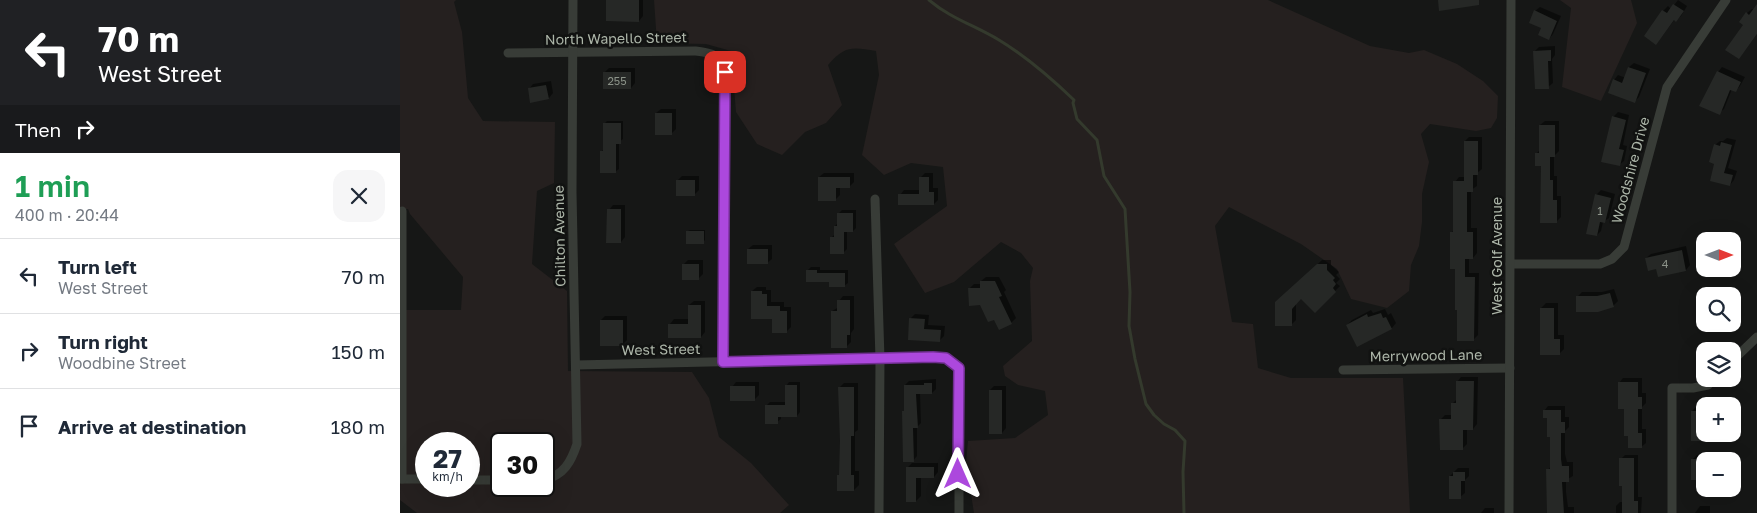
<!DOCTYPE html>
<html lang="en">
<head>
<meta charset="utf-8">
<style>
  :root { --surface:#fff; --page:#f6f6f7; --text:#1f2937; --muted:#747a83; --line:#e0e1e3 }
  body { margin:0; font-family:"Golos Text",sans-serif; background:var(--page); color:var(--text); height:100vh; display:flex; flex-direction:column; font-size:19px; white-space:nowrap }
  * { box-sizing:border-box; margin:0 }
  p { font-size:16px; color:var(--muted) }
  .icon { flex:none; width:28px; height:28px; fill:none; stroke:currentColor; stroke-width:2; stroke-linecap:round; stroke-linejoin:round }
  .map { position:relative; flex:1; overflow:hidden }
  .panel { display:flex; flex-direction:column; background:var(--surface); width:400px }
  .panel>* { flex:none }
  .hud { background:#202124; color:#fff; overflow:hidden }
  .needle { width:32px; rotate:90deg }
  .controls { position:absolute; left:1296px; top:232px; display:grid; gap:10px }
  .controls a { display:grid; place-items:center; width:45px; height:45px; border-radius:10px; background:var(--surface); box-shadow:0 5px 20px #0002; font-size:25px }
  .speed { position:absolute; left:15px; top:432px; display:flex; gap:10px; font-size:25px; font-weight:700; text-align:center }
  .speed>* { display:grid; place-content:center; width:65px; height:65px; border-radius:50%; background:var(--surface); box-shadow:0 5px 20px #0002; line-height:1 }
  .speed small { font-size:12px; font-weight:400 }
  .speed .limit { border:2px solid #111; border-radius:8px; background:#fff; color:#111 }
  .pin { position:absolute; display:grid; place-items:center; width:42px; height:42px; color:#fff; margin:-21px; border-radius:10px; box-shadow:0 2px 8px #0006 }
  .me { position:absolute; width:55px; margin:-28px; rotate:0deg; stroke-linejoin:round; filter:drop-shadow(0 0 4px #0008) }
  .turn { display:flex; align-items:center; gap:18px; height:105px; padding:0 15px; font-size:22px }
  .turn .icon { width:65px; height:65px; stroke-width:2.5 }
  .turn b { display:block; font-size:35px; line-height:42px }
  .then { display:flex; align-items:center; height:48px; padding:0 15px; background:#0003; gap:10px; font-size:19px }
  .round { display:grid; place-items:center; flex:none; width:52px; height:52px; border-radius:15px; background:var(--page) }
  .overview { display:flex; align-items:center; justify-content:space-between; height:85px; padding:0 15px }
  h1 { font-size:30px; font-weight:600; line-height:38px; color:#1e9e55 }
  ul { padding:0; list-style:none }
  li { display:flex; align-items:center; gap:15px; height:75px; padding:0 15px; border-top:1px solid var(--line) }
  li div { flex:1 }
  li b { display:block; font-size:19px }
  li em { font-style:normal }
  main { display:flex; flex:1; min-height:0 }
  .map>svg:first-child { display:block }
  .green { fill:#25201f; fill-rule:evenodd }
  .shadow { fill:#0007 }
  .lines { fill:none; stroke-linecap:round; stroke-linejoin:round }
  .stream { stroke:#343a2d; stroke-width:3 }
  .building { fill:#262826 }
  .minor { stroke:#383c37; stroke-width:9 }
  .route-casing { stroke:#702f90; stroke-width:12 }
  .route { stroke:#ac48dd; stroke-width:9 }
  .labels { text-anchor:middle; dominant-baseline:central; stroke-width:5; stroke-linejoin:round; paint-order:stroke }
  .number-label { font-size:11px; fill:#8b9288 }
  .street-label { font-size:14px; fill:#adb6a9; stroke:#111211 }
</style>
</head>
<body>
<main>
<section class="panel">
<div class="hud">
<div class="turn"><svg class="icon" aria-label="left" viewBox="0 0 24 24"><path d="M17 20v-9H6M10 6l-5 5 5 5"/></svg><div><b>70 m</b>West Street</div></div>
<div class="then">Then<svg class="icon" aria-label="right" viewBox="0 0 24 24"><path d="M7 20v-9h11M14 6l5 5-5 5"/></svg></div>
</div>
<div class="overview"><div><h1>1 min</h1><p>400 m · 20:44</p></div><a class="round"><svg class="icon" aria-label="close" viewBox="0 0 24 24"><path d="M6 6l12 12M18 6L6 18"/></svg></a></div>
<ul>
<li><svg class="icon" aria-label="left" viewBox="0 0 24 24"><path d="M17 20v-9H6M10 6l-5 5 5 5"/></svg><div><b>Turn left</b><p>West Street</p></div><em>70 m</em></li>
<li><svg class="icon" aria-label="right" viewBox="0 0 24 24"><path d="M7 20v-9h11M14 6l5 5-5 5"/></svg><div><b>Turn right</b><p>Woodbine Street</p></div><em>150 m</em></li>
<li><svg class="icon" aria-label="arrive" viewBox="0 0 24 24"><path d="M6 21V4h12l-3 4 3 4H6"/></svg><div><b>Arrive at destination</b></div><em>180 m</em></li>
</ul>
</section>
<div class="map">
<svg width="1357" height="513" viewBox="0 0 1357 513">
  <rect width="100%" height="100%" fill="#161716"/>
  <g class="green">
    <path d="M0 0H56L54 2 62 32 68 98 83 121 155 122 154 183 137 191 132 264 167 291 168 371 292 372 309 398 319 437 351 463 389 505 380 513H17L0 500 2 310H61L63 277 10 214 8 209H0ZM26 444H69V486H26ZM101 444H144V486H101Z"/>
    <path d="M254 0H868L970 46 1009 53 1024 50 1057 64 1083 81 1098 96 1097 118 1091 128 1076 131 1030 124 1021 134 1029 162 1022 194V222L1019 246 1011 265 1009 291 987 308 951 299 937 269 901 244 829 207 815 226 832 322 853 324 858 368 891 378H1003L1010 513H574L566 463 568 441 615 438 648 415 645 391 618 385 605 376 603 366 632 341 630 281 633 268 621 253 601 242 554 282 525 293 494 244 547 206 543 167 511 163 484 175 462 155 479 75 476 51C453 47 445 45 428 65L442 105 426 123 405 132 382 155 357 144 336 112 331 51 306 44 257 43Z"/>
    <path d="M1160 0H1231L1237 23 1201 101 1162 87 1171 8Z"/>
  </g>
  <g class="shadow">
    <path d="M207 0H243V16L239 21Z"/>
    <path d="M1278 0 1287 6 1281 16 1276 20 1275 19 1260 39 1263 11 1268 6 1271 9Z"/>
    <path d="M1357 6V34L1343 53 1345 25 1347 13 1352 9 1354 10Z"/>
    <path d="M1140 7 1161 16 1153 34 1149 39 1135 11Z"/>
    <path d="M1155 46V55L1152 59 1153 83 1148 87 1135 51 1139 47Z"/>
    <path d="M1234 63 1250 69 1239 97 1234 102 1214 80 1218 75 1226 78 1229 67Z"/>
    <path d="M1322 67 1345 77 1340 86 1336 91 1332 89 1324 109 1319 113 1318 72Z"/>
    <path d="M209 68H235V83L231 88 205 72Z"/>
    <path d="M151 81 153 93 149 98 131 101 129 89 133 84Z"/>
    <path d="M261 109H276V129L271 134 256 113Z"/>
    <path d="M1218 112 1229 115 1223 145 1227 146 1224 161 1219 165 1213 117Z"/>
    <path d="M207 121H223V139L219 142V169L215 172 201 152 204 149V124Z"/>
    <path d="M1145 121H1159V151L1154 156V176H1157V196H1161V217L1157 221 1142 165 1136 154 1140 150V125Z"/>
    <path d="M1069 137H1082V169L1077 173V186L1071 190V228H1077V253L1073 258H1069V273H1079L1078 335 1073 340 1056 268 1052 232 1055 229V182L1059 177H1065V141Z"/>
    <path d="M1327 138 1336 140 1328 168 1337 171 1334 180 1330 185 1316 163 1315 145 1320 141H1323Z"/>
    <path d="M424 173H454V182L450 186H440V195L435 200 419 177Z"/>
    <path d="M525 173H533V188H538V200L534 204 500 195 504 190H520V178Z"/>
    <path d="M282 176H299V190L294 195 277 181Z"/>
    <path d="M1201 190 1215 194 1209 218 1203 222 1201 231 1197 235 1196 195Z"/>
    <path d="M213 205H225V237L221 242 209 210Z"/>
    <path d="M442 210H456V228L453 231H447V249L444 252 432 237 435 234V226L439 222V213Z"/>
    <path d="M290 230H305V240L303 242 288 231Z"/>
    <path d="M353 245H372V259L367 263 348 249Z"/>
    <path d="M1286 246 1290 265 1286 270 1246 258 1251 254Z"/>
    <path d="M288 260H303V274L298 279 283 265Z"/>
    <path d="M922 260H931V265L939 272 936 275 940 279 936 283 940 286 915 311 901 297 896 303V320L891 325 877 303Z"/>
    <path d="M411 267H420V270H448V283L444 286 431 281 407 271Z"/>
    <path d="M586 277H599L606 290 604 292 616 318 611 323 595 318 581 304 570 288 574 284H581V281Z"/>
    <path d="M357 287H366V290H371V302H384V307H391V327L386 332 352 291Z"/>
    <path d="M1214 289 1218 301 1213 306 1177 297 1182 292H1202Z"/>
    <path d="M443 296H454V329L451 333V342L446 347 432 311 439 307V301Z"/>
    <path d="M294 301H305V332L301 337 270 324 274 319H289V305Z"/>
    <path d="M1146 303H1158V335H1164V349L1159 354 1141 308Z"/>
    <path d="M985 309 988 315 991 313 996 323 992 328 957 345 947 325 952 320 971 310 973 313Z"/>
    <path d="M515 314 529 315 528 325 545 326 544 336 539 341 509 339 511 318Z"/>
    <path d="M205 316H227V340L222 345 201 320Z"/>
    <path d="M1061 377H1078L1077 424 1073 429H1067V444L1062 449 1040 420 1045 415H1052V404L1057 399V382Z"/>
    <path d="M1223 378H1242V393H1246V403L1242 407V429H1246V443L1241 447 1225 408 1219 383Z"/>
    <path d="M536 379V389L532 393H520L521 423 517 427V456L513 461 505 385 509 381Z"/>
    <path d="M336 382H359V395L354 400 332 387Z"/>
    <path d="M389 382H400V412L397 416H381V419L377 422 366 406 370 402H386V386Z"/>
    <path d="M444 383H458V430L455 432V471H459V485L454 490 438 476 440 473V387Z"/>
    <path d="M594 386H606V428L602 433 590 390Z"/>
    <path d="M1148 406H1165V417H1169V427L1165 431V454L1167 462H1173V476L1166 480V492L1168 507H1174V513H1147L1148 470 1151 466V435L1148 417 1144 411Z"/>
    <path d="M1296 407H1305V434H1309V435L1304 440 1292 411Z"/>
    <path d="M1225 455H1238V497H1242L1241 513H1216V506L1220 502H1223L1221 459Z"/>
    <path d="M1297 455H1315V461H1305V479L1293 459Z"/>
    <path d="M512 463H538V472L534 477H521V496L516 501 507 468Z"/>
    <path d="M1058 468H1069V476L1065 480V493L1060 497 1050 476Z"/>
    <path d="M1300 506H1310V513H1295Z"/>
    <path d="M1085 508H1094V513H1081Z"/>
  </g>
  <g class="lines">
    <path class="stream" d="M529 0C550 18 576 26 599 40 627 57 651 78 674 100L673 103 677 119 697 140 704 176 725 209 730 292 729 326 735 359 746 404 754 415 764 424 775 430 785 441 783 472 784 513"/>
  </g>
  <g class="building">
    <path d="M206 0H239V22L206 21Z"/>
    <path d="M1038 0H1079V5L1039 11Z"/>
    <path d="M1273 4 1284 11 1276 22 1274 20 1256 45 1244 36 1262 10 1267 13Z"/>
    <path d="M1357 4V34L1339 59 1325 50 1343 25 1339 22 1346 12 1349 15Z"/>
    <path d="M1134 10 1157 21 1149 40 1138 35 1141 28 1129 23Z"/>
    <path d="M1151 50V61H1148L1149 89H1135L1133 51Z"/>
    <path d="M1228 67 1246 73 1235 103 1208 93 1213 79 1222 83Z"/>
    <path d="M1317 71 1341 82 1336 92 1330 90 1320 115 1299 106Z"/>
    <rect x="203" y="72" width="28" height="17"/>
    <path d="M146 85 149 99 130 103 128 88Z"/>
    <rect x="255" y="113" width="17" height="22"/>
    <path d="M1212 116 1226 120 1219 149 1224 150 1220 166 1201 162Z"/>
    <path d="M203 123H221V144H216V173H200V151H203Z"/>
    <path d="M1139 125H1155V157H1150V180H1153V200H1157V223H1140L1141 166H1135V153H1139Z"/>
    <path d="M1064 141H1078V175H1073V192H1067V232H1073V259H1065V277H1075L1074 341H1057V310H1055V269H1050V232H1053V181H1064Z"/>
    <path d="M1321 142 1332 145 1324 173 1333 175 1330 186 1310 181 1314 164 1309 162 1314 144 1320 146Z"/>
    <path d="M418 177H450V188H436V201H418Z"/>
    <path d="M519 177H529V192H534V205H498V194H519Z"/>
    <rect x="276" y="180" width="19" height="16"/>
    <path d="M1195 194 1211 198 1205 223 1200 222 1197 236 1186 234Z"/>
    <path d="M207 209H221V243H206Z"/>
    <path d="M437 213H453V232H444V254H430V237H434V226H437Z"/>
    <rect x="286" y="231" width="18" height="13"/>
    <rect x="347" y="249" width="21" height="15"/>
    <path d="M1282 250 1286 271 1258 277 1256 269 1248 271 1245 258Z"/>
    <rect x="282" y="264" width="17" height="16"/>
    <path d="M917 264H927V270L935 278 933 280 936 284 933 288 936 292 915 313 901 299 892 309V326H875V302Z"/>
    <path d="M406 270H417V273H445V287H429V282H406Z"/>
    <path d="M580 281H595L602 296 599 297 612 324 599 330 594 320 588 322 580 305 569 306 568 288H580Z"/>
    <path d="M351 291H362V294H367V306H380V311H387V333H372V319H351Z"/>
    <path d="M1210 293 1214 307 1198 312H1176V296H1197Z"/>
    <path d="M437 300H450V335H447V348H431V311H437Z"/>
    <path d="M288 305H301V338H268V324H288Z"/>
    <path d="M1140 308H1154V339H1160V355H1140Z"/>
    <path d="M981 313 983 318 986 317 992 329 957 347 946 325 967 314 968 317Z"/>
    <path d="M509 318 525 319 524 329 541 330 540 342 508 340Z"/>
    <rect x="200" y="320" width="23" height="26"/>
    <path d="M1056 381H1074L1073 430H1063V450H1040L1039 419H1051V403H1056Z"/>
    <path d="M1218 382H1238V397H1242V409H1238V433H1242V448H1228V436H1224V409H1218Z"/>
    <path d="M524 383H532V394H516L518 428H513L514 462H503L502 411H504V385H524Z"/>
    <path d="M385 385H397V417H378V424H365V405H385Z"/>
    <rect x="330" y="386" width="25" height="15"/>
    <path d="M438 387H454V436H451V475H454V491H437V475H439L440 441Z"/>
    <rect x="589" y="390" width="13" height="44"/>
    <path d="M1143 410H1161V422H1165V433H1161V459L1162 466H1169V482H1162L1164 513H1147L1146 469H1150V437H1147V418H1143Z"/>
    <rect x="1291" y="411" width="13" height="30"/>
    <path d="M1219 458H1234V501H1238V513H1222V486H1219Z"/>
    <rect x="1291" y="459" width="14" height="21"/>
    <path d="M506 467H534V478H516V502H506Z"/>
    <path d="M1053 472H1065V481H1061V499H1049V476H1053Z"/>
  </g>
  <g class="lines">
    <g class="minor">
      <path d="M108 53 295 51C311 53 321 54 325 72L323 362"/>
      <path d="M475 199 480 359 479 513"/>
      <path d="M1110 264H1200L1212 259 1224 247 1267 87 1326 0"/>
      <path d="M1332 361 1357 337"/>
      <path d="M176 365 533 357 546 358 559 368V513"/>
      <path d="M943 370 1110 368"/>
      <path d="M0 479H26"/>
      <path d="M2 479V211"/>
      <path d="M69 480H101"/>
      <path d="M144 480C164 475 171 462 177 444L172 192 173 0"/>
      <path d="M1109 513 1111 0"/>
      <path d="M1272 513V388H1293L1308 385 1314 379"/>
    </g>
  </g>
  <g class="lines">
    <g class="route-casing">
      <path id="route" d="M325 72 323 362 533 357 546 358 559 368 558 474"/>
    </g>
    <use href="#route" class="route"/>
  </g>
  <g class="labels">
    <g class="number-label">
      <text x="217" y="80">255</text>
      <text x="1200" y="210">1</text>
      <text x="1265" y="263">4</text>
    </g>
    <g class="street-label">
      <text transform="translate(216 38) rotate(-1)">North Wapello Street</text>
      <text transform="translate(1230 170) rotate(-75)">Woodshire Drive</text>
      <text transform="translate(159 236) rotate(-91)">Chilton Avenue</text>
      <text transform="translate(1096 256) rotate(-90)">West Golf Avenue</text>
      <text transform="translate(261 349) rotate(-1)">West Street</text>
      <text transform="translate(1026 355) rotate(-1)">Merrywood Lane</text>
    </g>
  </g>
</svg>
<div class="controls">
<a><svg class="needle" viewBox="-14 -14 28 28"><path d="M0-13l5 13h-10z" fill="#e53935"/><path d="M0 13l5-13h-10z" fill="#747a83"/></svg></a>
<a><svg class="icon" aria-label="search" viewBox="0 0 24 24"><circle cx="10" cy="10" r="6"/><path d="M15 15l6 6"/></svg></a>
<a><svg class="icon" aria-label="layers" viewBox="0 0 24 24"><path d="M12 4l9 5-9 5-9-5zM3 14l9 5 9-5"/></svg></a>
<a>+</a>
<a>−</a>
</div>
<div class="speed"><div>27<small>km/h</small></div><div class="limit">30</div></div>
<div class="pin" style="left:325px;top:72px;background:#d93025"><svg class="icon" aria-label="arrive" viewBox="0 0 24 24"><path d="M6 21V4h12l-3 4 3 4H6"/></svg></div>
<svg class="me" style="left:558px;top:474px" viewBox="-20 -20 40 40"><path d="M0-17L14 15 0 8-14 15z" fill="#ac48dd" stroke="#fff" stroke-width="4"/></svg>
</div>
</main>
</body>
</html>
